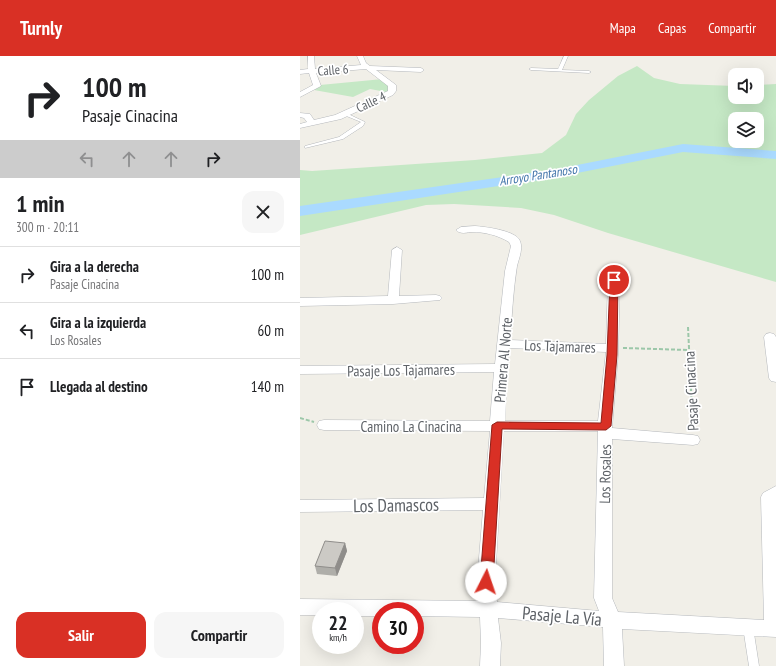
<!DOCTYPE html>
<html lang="es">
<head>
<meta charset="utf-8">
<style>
  :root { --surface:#fff; --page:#f6f6f6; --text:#202124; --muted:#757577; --line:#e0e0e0; --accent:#d93025 }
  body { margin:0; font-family:"PT Sans Narrow",sans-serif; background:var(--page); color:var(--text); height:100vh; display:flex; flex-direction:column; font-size:15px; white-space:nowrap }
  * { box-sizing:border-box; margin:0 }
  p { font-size:13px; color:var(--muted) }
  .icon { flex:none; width:22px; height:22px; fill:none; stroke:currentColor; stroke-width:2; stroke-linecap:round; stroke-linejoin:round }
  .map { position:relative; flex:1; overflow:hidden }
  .details { display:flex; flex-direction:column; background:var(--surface); width:300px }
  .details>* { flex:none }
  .hud { background:#fff; color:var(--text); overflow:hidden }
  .tools { position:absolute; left:428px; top:12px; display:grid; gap:8px }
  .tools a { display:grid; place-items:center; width:36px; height:36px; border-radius:8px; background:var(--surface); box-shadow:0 4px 16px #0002; font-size:20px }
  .speed { position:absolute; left:12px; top:546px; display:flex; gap:8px; font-size:20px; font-weight:700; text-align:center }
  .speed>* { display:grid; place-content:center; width:52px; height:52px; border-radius:50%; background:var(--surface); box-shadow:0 4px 16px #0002; line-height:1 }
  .speed small { font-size:10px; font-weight:400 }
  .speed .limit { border:6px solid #d22; background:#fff; color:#111 }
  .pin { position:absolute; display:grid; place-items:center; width:34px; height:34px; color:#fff; margin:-17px; border:2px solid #fff; border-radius:50%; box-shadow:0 1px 4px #0007 }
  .me { position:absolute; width:44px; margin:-22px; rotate:4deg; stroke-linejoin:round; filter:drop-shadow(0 0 3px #0008) }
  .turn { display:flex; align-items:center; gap:14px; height:84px; padding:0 16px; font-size:18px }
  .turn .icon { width:52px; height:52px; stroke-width:2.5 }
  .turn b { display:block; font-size:28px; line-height:34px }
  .lanes { display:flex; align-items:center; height:38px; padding:0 16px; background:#0003; justify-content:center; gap:20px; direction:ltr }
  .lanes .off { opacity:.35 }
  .round { display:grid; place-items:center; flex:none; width:42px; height:42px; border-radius:12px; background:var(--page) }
  .head { display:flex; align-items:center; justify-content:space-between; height:68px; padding:0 16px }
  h1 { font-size:24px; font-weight:600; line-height:30px }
  .button { display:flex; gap:8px; margin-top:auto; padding:8px 16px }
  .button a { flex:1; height:46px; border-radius:12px; background:var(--accent); color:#fff; font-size:16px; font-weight:600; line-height:46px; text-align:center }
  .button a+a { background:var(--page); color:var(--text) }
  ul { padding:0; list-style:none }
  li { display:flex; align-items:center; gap:12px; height:56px; padding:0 16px; border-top:1px solid var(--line) }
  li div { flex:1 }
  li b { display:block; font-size:15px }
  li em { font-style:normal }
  header { display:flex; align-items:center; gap:24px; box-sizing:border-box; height:56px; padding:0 20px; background:var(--accent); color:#fff }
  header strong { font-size:19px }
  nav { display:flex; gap:22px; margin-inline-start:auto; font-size:14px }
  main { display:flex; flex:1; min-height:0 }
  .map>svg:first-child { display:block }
  .green { fill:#c5e8c5; fill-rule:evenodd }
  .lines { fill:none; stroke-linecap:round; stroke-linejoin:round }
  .river { fill:#aadaff; fill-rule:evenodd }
  .service-casing { stroke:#b5b8bc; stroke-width:1 }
  .minor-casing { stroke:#b5b8bc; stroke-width:1 }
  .path { stroke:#9cc7a9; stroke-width:2; stroke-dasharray:4 2; stroke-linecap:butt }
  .service { fill:#fff; fill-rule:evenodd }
  .minor { fill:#fff; fill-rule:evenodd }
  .wall { fill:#afaea9 }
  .shaded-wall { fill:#8f8d8a }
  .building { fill:#cccac5; stroke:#8f8d8a }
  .route { fill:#d93025; stroke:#8d1f18 }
  .labels { text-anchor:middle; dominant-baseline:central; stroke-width:3.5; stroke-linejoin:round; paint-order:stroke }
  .far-street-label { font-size:13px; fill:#5f6368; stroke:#fff }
  .far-water-label { font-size:13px; font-style:italic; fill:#4174aa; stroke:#fff }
  .street-label { font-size:15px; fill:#5f6368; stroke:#fff }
  .near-street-label { font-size:18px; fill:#5f6368; stroke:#fff }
</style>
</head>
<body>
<header>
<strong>Turnly</strong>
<nav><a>Mapa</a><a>Capas</a><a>Compartir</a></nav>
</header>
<main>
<section class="details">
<div class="hud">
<div class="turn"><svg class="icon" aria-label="right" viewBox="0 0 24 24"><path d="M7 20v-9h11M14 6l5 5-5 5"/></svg><div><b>100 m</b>Pasaje Cinacina</div></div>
<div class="lanes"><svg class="icon off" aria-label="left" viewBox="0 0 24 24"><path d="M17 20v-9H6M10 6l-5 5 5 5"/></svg><svg class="icon off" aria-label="ahead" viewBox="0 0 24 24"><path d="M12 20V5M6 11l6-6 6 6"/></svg><svg class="icon off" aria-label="ahead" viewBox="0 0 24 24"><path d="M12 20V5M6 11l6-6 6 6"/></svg><svg class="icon" aria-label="right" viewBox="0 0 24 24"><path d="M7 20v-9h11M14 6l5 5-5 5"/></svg></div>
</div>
<div class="head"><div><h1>1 min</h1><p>300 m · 20:11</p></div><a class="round"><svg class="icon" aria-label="close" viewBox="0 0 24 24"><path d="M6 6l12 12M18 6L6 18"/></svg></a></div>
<ul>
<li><svg class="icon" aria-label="right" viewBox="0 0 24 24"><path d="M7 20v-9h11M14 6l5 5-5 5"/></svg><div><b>Gira a la derecha</b><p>Pasaje Cinacina</p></div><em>100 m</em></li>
<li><svg class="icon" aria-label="left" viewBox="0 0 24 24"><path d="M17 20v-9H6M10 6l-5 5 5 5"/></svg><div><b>Gira a la izquierda</b><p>Los Rosales</p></div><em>60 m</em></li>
<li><svg class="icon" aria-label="arrive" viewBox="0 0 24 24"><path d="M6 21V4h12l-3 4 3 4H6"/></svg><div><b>Llegada al destino</b></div><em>140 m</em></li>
</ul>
<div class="button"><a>Salir</a><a>Compartir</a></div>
</section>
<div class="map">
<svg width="476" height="610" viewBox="0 0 476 610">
  <rect width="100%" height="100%" fill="#f1efe8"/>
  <g class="green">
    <path d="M337 10 354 22 380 28 435 30V41H457V29L476 28V226L308 177 254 159 221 152 154 148 126 149 0 179V114L12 115 175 104 242 97 266 79 276 58 289 44 318 20ZM435 63H457V85H435Z"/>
    <path d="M83 23 88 28V35L86 36 70 33 53 41 14 34 20 29Z"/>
  </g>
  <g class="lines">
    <path class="river" d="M383 88 476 95V103L383 96 252 122 0 160V150L252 114Z"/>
    <g class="service-casing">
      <g id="service">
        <path d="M264 0H268L262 14 289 15 291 16 289 17 231 14 229 13 231 12 258 13Z"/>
        <path d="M44 57H46L65 66 63 70 43 83 5 92V90L39 81 61 66 44 59Z"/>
        <path d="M448 566 452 568 453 571 459 610H449L443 571 444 568Z"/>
      </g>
    </g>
    <g class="minor-casing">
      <g id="minor">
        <path d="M8 0H14L15 13 61 9 57 0H63L66 7 70 10 121 12 124 14 121 16 76 14 96 29V35L93 39 41 63 0 72V68L7 66 4 62 0 61V57L10 58 14 64 35 59 88 35V30L66 13 16 17 21 30 0 41V36L13 29 9 17 0 18V14L8 13Z"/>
        <path d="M175 170C186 171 212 174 219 183 224 191 219 202 217 210 213 235 212 260 210 284L306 288 308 224 310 222H318L320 224 318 299 312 372 393 379 398 380 400 384 398 388 393 389 312 383V542L318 556 464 564 461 441 463 437 476 430V581L322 573 324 610H304L303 571 198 562 201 587 200 610H180L181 587 180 561 115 560V555H81V560H55V555H21V559H0V543L178 545 177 526 183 454 0 456V444L184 442 190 375 24 374 19 373 17 369 19 365 24 364 190 365 194 316 0 318V310L195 308 205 215 211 190 209 186C197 179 185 176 171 176 165 177 160 178 156 174L161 171ZM209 292 306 296 298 365H205ZM204 375H298L294 542 299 555 197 546 195 526Z"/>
        <path d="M97 191 102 194 99 240 136 239 140 240 142 242 140 244 93 248 0 250V242L88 240 92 194Z"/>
        <path d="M470 277 474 278 476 281V326L471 325 469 322 464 281 466 278Z"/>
      </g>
    </g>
    <g class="path">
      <path d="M388 271 393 375"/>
      <path d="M323 292 389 294"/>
      <path d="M0 362 14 366"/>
    </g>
    <use href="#service" class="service"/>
    <use href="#minor" class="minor"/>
  </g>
  <path class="wall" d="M45 487 47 495 37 520 17 518 15 510Z"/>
  <path class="shaded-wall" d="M45 487 47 495 37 520 35 512Z"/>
  <path class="building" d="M25 485 45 487 35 512 15 510Z"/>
  <path class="route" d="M314 221 318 224 317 299 311 370 306 374 202 373 193 526 191 530 186 532 182 530 180 526 192 369 197 366 301 367 307 299 310 224Z"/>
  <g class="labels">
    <g class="far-street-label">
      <text transform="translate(33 14) rotate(-5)">Calle 6</text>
      <text transform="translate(71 46) rotate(-25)">Calle 4</text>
    </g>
    <g class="far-water-label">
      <text transform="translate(238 119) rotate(-9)">Arroyo Pantanoso</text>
    </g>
    <g class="street-label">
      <text transform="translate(260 290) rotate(2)">Los Tajamares</text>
      <text transform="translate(203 304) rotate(-85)">Primera Al Norte</text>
      <text transform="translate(101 314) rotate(-1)">Pasaje Los Tajamares</text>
      <text transform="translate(391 335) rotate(-93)">Pasaje Cinacina</text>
      <text x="111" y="370">Camino La Cinacina</text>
      <text transform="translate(305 418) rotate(-89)">Los Rosales</text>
    </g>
    <g class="near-street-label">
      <text transform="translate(96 449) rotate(-1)">Los Damascos</text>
      <text transform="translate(262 560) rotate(5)">Pasaje La Vía</text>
    </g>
  </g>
</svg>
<div class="tools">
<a><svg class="icon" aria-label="sound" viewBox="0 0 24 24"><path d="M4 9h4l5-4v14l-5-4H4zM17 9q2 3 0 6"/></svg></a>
<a><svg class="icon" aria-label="layers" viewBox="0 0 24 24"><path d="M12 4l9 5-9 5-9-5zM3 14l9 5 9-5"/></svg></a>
</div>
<div class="speed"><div>22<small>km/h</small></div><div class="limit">30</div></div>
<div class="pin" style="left:314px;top:224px;background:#d93025"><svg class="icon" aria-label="arrive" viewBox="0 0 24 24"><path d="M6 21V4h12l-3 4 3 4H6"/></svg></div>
<svg class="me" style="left:186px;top:526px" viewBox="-20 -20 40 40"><circle r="19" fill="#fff"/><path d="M0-13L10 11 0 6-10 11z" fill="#d93025"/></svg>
</div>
</main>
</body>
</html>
